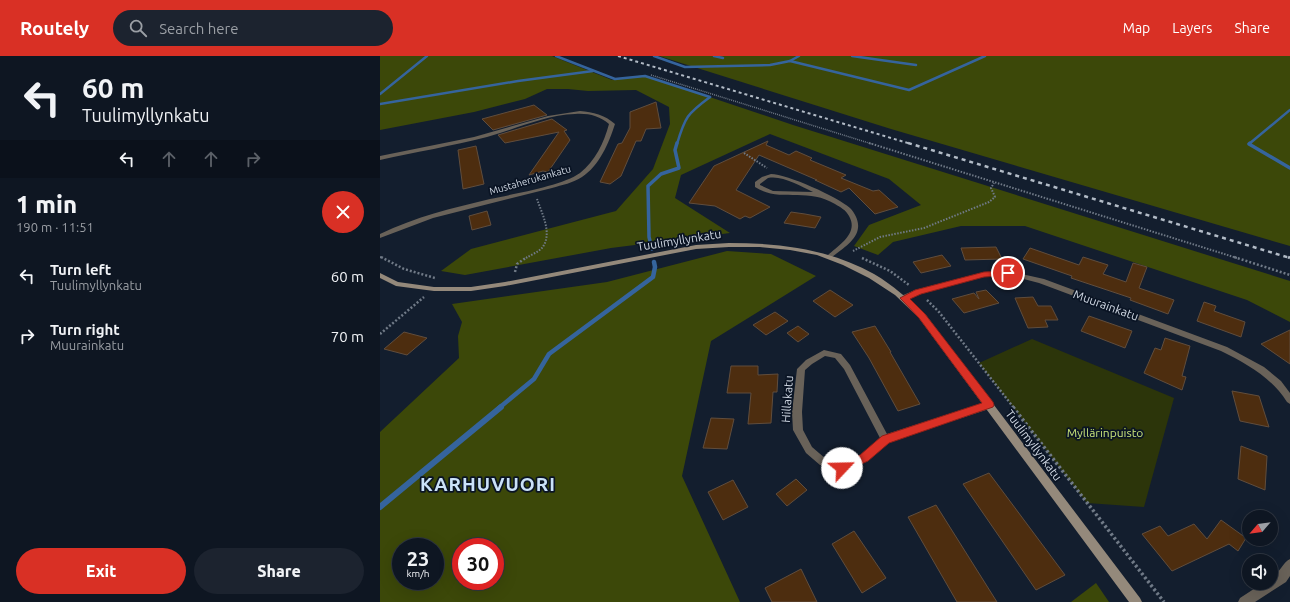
<!DOCTYPE html>
<html lang="en">
<head>
<meta charset="utf-8">
<style>
  :root { --surface:#0e1622; --page:#1c232f; --text:#f1f3f6; --muted:#9b9fa5; --line:#2e3540; --accent:#d93025 }
  body { margin:0; font-family:Ubuntu,sans-serif; background:var(--page); color:var(--text); height:100vh; display:flex; flex-direction:column; font-size:15px; white-space:nowrap }
  * { box-sizing:border-box; margin:0 }
  p { font-size:13px; color:var(--muted) }
  .icon { flex:none; width:22px; height:22px; fill:none; stroke:currentColor; stroke-width:2; stroke-linecap:round; stroke-linejoin:round }
  .map { position:relative; flex:1; overflow:hidden }
  .side { display:flex; flex-direction:column; background:var(--surface); width:380px }
  .side>* { flex:none }
  .guide { background:#0e1622; color:var(--text); overflow:hidden }
  .needle { width:26px; rotate:242deg }
  .tools { position:absolute; left:862px; top:454px; display:grid; gap:8px }
  .tools a { display:grid; place-items:center; width:36px; height:36px; border-radius:50%; background:var(--surface); box-shadow:0 4px 16px #0002,0 0 0 1px var(--line); font-size:20px }
  .speed { position:absolute; left:12px; top:482px; display:flex; gap:8px; font-size:20px; font-weight:700; text-align:center }
  .speed>* { display:grid; place-content:center; width:52px; height:52px; border-radius:50%; background:var(--surface); box-shadow:0 4px 16px #0002,0 0 0 1px var(--line); line-height:1 }
  .speed small { font-size:10px; font-weight:400 }
  .speed .limit { border:6px solid #d22; background:#fff; color:#111 }
  .pin { position:absolute; display:grid; place-items:center; width:34px; height:34px; color:#fff; margin:-17px; border:2px solid #fff; border-radius:50%; box-shadow:0 1px 4px #0007 }
  .me { position:absolute; width:44px; margin:-22px; rotate:66deg; stroke-linejoin:round; filter:drop-shadow(0 0 3px #0008) }
  .turn { display:flex; align-items:center; gap:14px; height:84px; padding:0 16px; font-size:18px }
  .turn .icon { width:52px; height:52px; stroke-width:2.5 }
  .turn b { display:block; font-size:28px; line-height:34px }
  .lanes { display:flex; align-items:center; height:38px; padding:0 16px; background:#0003; justify-content:center; gap:20px; direction:ltr }
  .lanes .off { opacity:.35 }
  .round { display:grid; place-items:center; flex:none; width:42px; height:42px; border-radius:21px; background:var(--page) }
  .summary { display:flex; align-items:center; justify-content:space-between; height:68px; padding:0 16px }
  h1 { font-size:24px; font-weight:800; line-height:30px }
  .action { display:flex; gap:8px; margin-top:auto; padding:8px 16px }
  .action a { flex:1; height:46px; border-radius:24px; background:var(--accent); color:#fff; font-size:16px; font-weight:800; line-height:46px; text-align:center }
  .action a+a { background:var(--page); color:var(--text) }
  ul { padding:0; list-style:none }
  li { display:flex; align-items:center; gap:12px; height:60px; padding:0 16px }
  li div { flex:1 }
  li b { display:block; font-size:15px }
  li em { font-style:normal }
  header { display:flex; align-items:center; gap:24px; box-sizing:border-box; height:56px; padding:0 20px; background:var(--accent); color:#fff }
  header strong { font-size:19px }
  nav { display:flex; gap:22px; margin-inline-start:auto; font-size:14px }
  .search { width:280px; height:36px; background:var(--page); display:flex; align-items:center; gap:10px; box-sizing:border-box; padding:0 14px; border-radius:22px; color:var(--muted); font-size:15px }
  main { display:flex; flex:1; min-height:0 }
  .map>svg:first-child { display:block }
  .green { fill:#2c350a }
  .forest { fill:#3c4809; fill-rule:evenodd }
  .lines { fill:none; stroke-linecap:round; stroke-linejoin:round }
  .stream-far3 { stroke:#35649d; stroke-width:2.5 }
  .stream-far2 { stroke:#35649d; stroke-width:3.5 }
  .stream-far1 { stroke:#35649d; stroke-width:4.5 }
  .stream { stroke:#35649d; stroke-width:6 }
  .building { fill:#4d2d0f; stroke:#604d3d }
  .path-far3 { stroke:#707a87; stroke-width:1.5; stroke-dasharray:1 1; stroke-linecap:butt }
  .path-far2 { stroke:#707a87; stroke-width:2; stroke-dasharray:1.5 1.5; stroke-linecap:butt }
  .path-far1 { stroke:#707a87; stroke-width:2.5; stroke-dasharray:2 2; stroke-linecap:butt }
  .path { stroke:#707a87; stroke-width:3.5; stroke-dasharray:2.5 2.5; stroke-linecap:butt }
  .street { fill:#696259; fill-rule:evenodd }
  .secondary { fill:#94897b; fill-rule:evenodd }
  .rail-far2 { stroke:#b2bbc6; stroke-width:2; stroke-dasharray:3 3; stroke-linecap:butt }
  .rail-far1 { stroke:#b2bbc6; stroke-width:2.5; stroke-dasharray:4 4; stroke-linecap:butt }
  .rail { stroke:#b2bbc6; stroke-width:3; stroke-dasharray:5 5; stroke-linecap:butt }
  .route { fill:#d93025; stroke:#8d1f18 }
  .labels { text-anchor:middle; dominant-baseline:central; stroke-width:3.5; stroke-linejoin:round; paint-order:stroke }
  .far-street-label { font-size:10px; fill:#d1d9e4; stroke:#0a1424 }
  .street-label { font-size:12px; fill:#d1d9e4; stroke:#0a1424 }
  .park-label { font-size:12px; fill:#c9e47a; stroke:#0a1424 }
  .near-district-label { font-size:19px; font-weight:bold; letter-spacing:1px; fill:#cbe2f9; stroke:#0a1424 }
</style>
</head>
<body>
<header>
<strong>Routely</strong>
<div class="search"><svg class="icon" aria-label="search" viewBox="0 0 24 24"><circle cx="10" cy="10" r="6"/><path d="M15 15l6 6"/></svg>Search here</div>
<nav><a>Map</a><a>Layers</a><a>Share</a></nav>
</header>
<main>
<section class="side">
<div class="guide">
<div class="turn"><svg class="icon" aria-label="left" viewBox="0 0 24 24"><path d="M17 20v-9H6M10 6l-5 5 5 5"/></svg><div><b>60 m</b>Tuulimyllynkatu</div></div>
<div class="lanes"><svg class="icon" aria-label="left" viewBox="0 0 24 24"><path d="M17 20v-9H6M10 6l-5 5 5 5"/></svg><svg class="icon off" aria-label="ahead" viewBox="0 0 24 24"><path d="M12 20V5M6 11l6-6 6 6"/></svg><svg class="icon off" aria-label="ahead" viewBox="0 0 24 24"><path d="M12 20V5M6 11l6-6 6 6"/></svg><svg class="icon off" aria-label="right" viewBox="0 0 24 24"><path d="M7 20v-9h11M14 6l5 5-5 5"/></svg></div>
</div>
<div class="summary"><div><h1>1 min</h1><p>190 m · 11:51</p></div><a class="round" style="background:#d93025;color:#fff"><svg class="icon" aria-label="close" viewBox="0 0 24 24"><path d="M6 6l12 12M18 6L6 18"/></svg></a></div>
<ul>
<li><svg class="icon" aria-label="left" viewBox="0 0 24 24"><path d="M17 20v-9H6M10 6l-5 5 5 5"/></svg><div><b>Turn left</b><p>Tuulimyllynkatu</p></div><em>60 m</em></li>
<li><svg class="icon" aria-label="right" viewBox="0 0 24 24"><path d="M7 20v-9h11M14 6l5 5-5 5"/></svg><div><b>Turn right</b><p>Muurainkatu</p></div><em>70 m</em></li>
</ul>
<div class="action"><a>Exit</a><a>Share</a></div>
</section>
<div class="map">
<svg width="910" height="546" viewBox="0 0 910 546">
  <rect width="100%" height="100%" fill="#131e2e"/>
  <path class="green" d="M652 283 794 342 764 451 707 447 599 307Z"/>
  <g class="forest">
    <path d="M0 0H172L232 24 264 19 413 69 910 225V266L867 244 645 170H581L513 186 498 199 474 190 489 169 541 149 509 123 390 78 301 119 295 142 350 177 231 192 85 219 61 215 91 193 236 155 273 113 290 68 289 51 256 34 208 35 188 33H167L145 43 94 56 0 74Z"/>
    <path d="M279 0H910V190L511 73Z"/>
    <path d="M347 195 391 198 436 220 331 285 302 420 360 546H0V376L79 302 78 280 82 266 72 248 227 226ZM21 491H55V525H21ZM81 491H115V525H81Z"/>
    <path d="M716 527 729 546H691Z"/>
  </g>
  <g class="lines">
    <g class="stream-far3">
      <path d="M176 0 235 23 265 20 330 41"/>
      <path d="M274 0 305 11 390 9 410 5 419 0"/>
      <path d="M334 0 343 2"/>
      <path d="M472 0 536 9"/>
      <path d="M410 5 529 34 605 0"/>
      <path d="M0 38 47 0"/>
      <path d="M0 48 138 25 213 15"/>
      <path d="M297 88C305 61 307 58 330 41"/>
      <path d="M869 88 910 54"/>
    </g>
    <g class="stream-far2">
      <path d="M870 87 869 88 910 112"/>
      <path d="M272 193 269 181 268 130 281 118 299 112 295 94 297 87"/>
    </g>
    <path class="stream-far1" d="M119 352 154 323 169 298 273 221 275 211 274 206"/>
    <path class="stream" d="M0 451 121 351"/>
  </g>
  <g class="building">
    <path d="M276 46 281 72 266 73 261 85H256L241 120 230 128 220 126 238 88 242 87 250 72V56Z"/>
    <path d="M154 49 167 59 113 74 102 63Z"/>
    <path d="M172 63 187 74 184 75 190 84 168 116 163 115 149 119 179 76 125 87 118 79Z"/>
    <path d="M388 85 386 89 409 99 416 95 432 102 430 104 466 119 461 122 493 135 499 134 518 151 495 158 469 132 461 136 435 124H437L379 99 356 134 390 151 370 162 365 160 360 163 335 150 309 147 334 110Z"/>
    <path d="M96 90 104 128 83 133 78 94Z"/>
    <path d="M107 155 111 169 92 174 89 160Z"/>
    <path d="M411 156 425 158 441 161 435 172 404 167Z"/>
    <path d="M616 191 622 203 585 204 581 192Z"/>
    <path d="M650 192 699 209 703 201 728 209 723 218 746 226 753 207 767 211 759 232 794 244 788 258 750 244 751 242 691 222 692 220 643 203Z"/>
    <path d="M562 199 571 210 541 217 533 206Z"/>
    <path d="M450 234 473 249 455 261 433 245Z"/>
    <path d="M606 234 619 247 584 257 572 243 594 237 599 243 596 236Z"/>
    <path d="M653 241 658 250H671L678 264H665L668 271 648 272 635 242Z"/>
    <path d="M824 246 836 250 834 255 865 266 861 281 817 265Z"/>
    <path d="M395 256 408 265 386 279 373 269Z"/>
    <path d="M709 260 752 275 745 292 701 275Z"/>
    <path d="M418 270 429 278 418 286 407 277Z"/>
    <path d="M495 270 511 296H510L540 348 518 355 489 302 472 276Z"/>
    <path d="M910 274V308L881 288Z"/>
    <path d="M24 276 47 282 27 299 4 293Z"/>
    <path d="M785 282 810 290 802 320 806 321 802 334 764 317 775 292 781 294Z"/>
    <path d="M351 310H378V319L398 318 397 336H393L391 367 368 368 371 337H347Z"/>
    <path d="M852 335 879 340 889 371 860 365Z"/>
    <path d="M331 362 354 363 347 393 323 392Z"/>
    <path d="M861 390 887 400 885 434 858 423Z"/>
    <path d="M609 417 685 519 656 534 583 428Z"/>
    <path d="M416 423 427 434 407 450 396 438Z"/>
    <path d="M353 424 368 451 343 464 328 436Z"/>
    <path d="M556 449 617 546H577L528 461Z"/>
    <path d="M841 464 866 482 858 495 849 488 792 515 762 478 780 470 788 480 814 468 827 483Z"/>
    <path d="M474 475 506 522 482 537 452 488Z"/>
    <path d="M421 513 437 546H392L385 532Z"/>
  </g>
  <g class="lines">
    <path class="path-far3" d="M271 19 492 88"/>
    <g class="path-far2">
      <path d="M489 87 857 202"/>
      <path d="M364 97 387 112"/>
      <path d="M473 195 500 181 544 172 609 146 615 141 611 132 614 127"/>
      <path d="M0 201 3 202"/>
      <path d="M146 202C151 199 158 196 162 192 173 178 162 158 157 143"/>
    </g>
    <g class="path-far1">
      <path d="M1 201 24 213 55 222"/>
      <path d="M854 201 910 219"/>
      <path d="M482 202 510 215 529 229"/>
      <path d="M135 216 137 208 147 201"/>
      <path d="M547 244 559 256 634 352"/>
      <path d="M0 278 44 241"/>
    </g>
    <path class="path" d="M633 351 784 546"/>
    <g class="street">
      <path d="M200 55C213 56 225 59 235 68 229 87 219 110 202 121 193 127 182 129 172 132L53 162 0 182V178C35 161 72 152 110 143 133 138 182 130 200 117 215 105 224 87 229 68 220 60 208 57 195 58 165 59 136 73 107 81 72 90 36 96 0 104V100L94 81 168 60Z"/>
      <path d="M391 118C407 118 458 141 470 152 475 157 479 165 478 172 477 184 461 194 452 201H448L447 200 448 199C459 189 479 177 469 160 466 154 460 151 455 148 427 131 399 147 375 131V126L382 121ZM388 122C402 119 420 130 433 136L393 135 380 129V128Z"/>
      <path d="M628 215 664 223 847 291 884 311 901 325 910 337V348L907 346C891 321 867 308 841 295L659 227 628 219 604 220 541 238 524 244 520 242 521 240 535 234 604 216Z"/>
      <path d="M444 294 461 298 470 309 507 378 609 345 612 346 614 349 612 352 508 386 487 405 467 415 463 416 440 409 426 397 413 374 412 356 417 313 426 304ZM445 300 455 302 464 313 500 382 481 399 462 408 446 403 432 391 423 374 422 356 425 314 432 308Z"/>
      <path d="M910 503V520L906 526 875 546H858L860 542 883 527H891V522C900 517 903 506 910 503Z"/>
    </g>
    <path class="secondary" d="M349 187C400 187 449 193 494 218 513 229 529 244 545 258L760 542 762 546H749L539 262 515 239 489 222 463 209 437 199 410 194 380 191H349L316 193 125 230 91 235H54L16 230 0 222V217L18 226 54 231H91L125 226 316 189Z"/>
    <path class="rail-far2" d="M238 0 531 88"/>
    <path class="rail-far1" d="M528 87 910 202"/>
    <path class="rail" d="M908 201 910 202"/>
  </g>
  <path class="route" d="M628 215H631V219L604 221 541 238 530 243 545 258 613 346 614 349 613 351 509 387 488 405 462 417 458 415 457 412 458 408 480 399 502 380 602 347 539 262 520 242 535 234 604 216Z"/>
  <g class="labels">
    <g class="far-street-label">
      <text transform="translate(150 124) rotate(-16)">Mustaherukankatu</text>
    </g>
    <g class="street-label">
      <text transform="translate(299 184) rotate(-9)">Tuulimyllynkatu</text>
      <text transform="translate(726 249) rotate(20)">Muurainkatu</text>
      <text transform="translate(407 343) rotate(-86)">Hillakatu</text>
      <text transform="translate(654 389) rotate(53)">Tuulimyllynkatu</text>
    </g>
    <g class="park-label">
      <text x="725" y="376">Myllärinpuisto</text>
    </g>
    <g class="near-district-label">
      <text x="108" y="428">KARHUVUORI</text>
    </g>
  </g>
</svg>
<div class="tools">
<a><svg class="needle" viewBox="-14 -14 28 28"><path d="M0-13l5 13h-10z" fill="#e53935"/><path d="M0 13l5-13h-10z" fill="#9b9fa5"/></svg></a>
<a><svg class="icon" aria-label="sound" viewBox="0 0 24 24"><path d="M4 9h4l5-4v14l-5-4H4zM17 9q2 3 0 6"/></svg></a>
</div>
<div class="speed"><div>23<small>km/h</small></div><div class="limit">30</div></div>
<div class="pin" style="left:628px;top:217px;background:#d93025"><svg class="icon" aria-label="arrive" viewBox="0 0 24 24"><path d="M6 21V4h12l-3 4 3 4H6"/></svg></div>
<svg class="me" style="left:462px;top:412px" viewBox="-20 -20 40 40"><circle r="19" fill="#fff"/><path d="M0-13L10 11 0 6-10 11z" fill="#d93025"/></svg>
</div>
</main>
</body>
</html>
